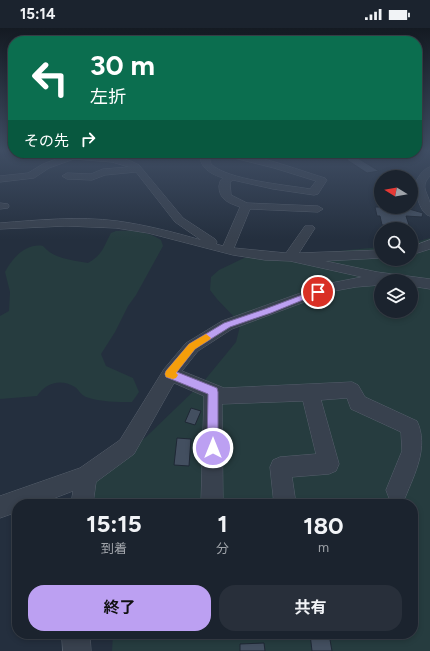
<!DOCTYPE html>
<html lang="ja">
<head>
<meta charset="utf-8">
<style>
  :root { --surface:#1b232e; --page:#282f3a; --text:#f1f3f6; --muted:#a0a4aa; --line:#39404a; --accent:#bca0f2 }
  body { margin:0; font-family:Figtree,"Noto Sans JP",sans-serif; background:var(--page); color:var(--text); height:100vh; display:flex; flex-direction:column; font-size:15px; white-space:nowrap }
  * { box-sizing:border-box; margin:0 }
  p { font-size:13px; color:var(--muted) }
  .icon { flex:none; width:22px; height:22px; fill:none; stroke:currentColor; stroke-width:2; stroke-linecap:round; stroke-linejoin:round }
  .map { position:relative; flex:1; overflow:hidden }
  .drawer { position:absolute; left:12px; top:471px; width:406px; height:140px; display:flex; flex-direction:column; background:var(--surface); border-radius:16px; box-shadow:0 2px 6px #0003,0 0 0 1px var(--line) }
  .drawer>* { flex:none }
  .banner { position:absolute; left:8px; top:8px; width:414px; height:122px; border-radius:16px; box-shadow:0 2px 6px #0003,0 0 0 1px var(--line); background:#0b6e4f; color:#fff; overflow:hidden }
  .needle { width:26px; rotate:281deg }
  .fabs { position:absolute; left:374px; top:142px; display:grid; gap:8px }
  .fabs a { display:grid; place-items:center; width:44px; height:44px; border-radius:50%; background:var(--surface); box-shadow:0 2px 6px #0003,0 0 0 1px var(--line); font-size:20px }
  .pin { position:absolute; display:grid; place-items:center; width:34px; height:34px; color:#fff; margin:-17px; border:2px solid #fff; border-radius:50%; box-shadow:0 1px 4px #0007 }
  .me { position:absolute; width:44px; margin:-22px; rotate:0deg; stroke-linejoin:round; filter:drop-shadow(0 0 3px #0008) }
  .turn { display:flex; align-items:center; gap:14px; height:84px; padding:0 16px; font-size:18px }
  .turn .icon { width:52px; height:52px; stroke-width:2.5 }
  .turn b { display:block; font-size:28px; line-height:34px }
  .then { display:flex; align-items:center; height:38px; padding:0 16px; background:#0003; gap:8px; font-size:15px }
  .eta { display:flex; justify-content:space-evenly; align-items:center; height:68px; text-align:center }
  .eta b { font-size:24px; font-weight:700; line-height:28px }
  .primary-button { display:flex; gap:8px; margin-top:auto; padding:8px 16px }
  .primary-button a { flex:1; height:46px; border-radius:16px; background:var(--accent); color:#111; font-size:16px; font-weight:700; line-height:46px; text-align:center }
  .primary-button a+a { background:var(--page); color:var(--text) }
  .status { display:flex; justify-content:space-between; align-items:center; height:28px; padding:0 20px; background:var(--surface); direction:ltr }
  .status svg { height:11px; fill:currentColor }
  .map>svg:first-child { display:block }
  .green { fill:#263c3f; fill-rule:evenodd }
  .building { fill:#434f60; stroke:#1f2835 }
  .lines { fill:none; stroke-linecap:round; stroke-linejoin:round }
  .minor-casing { stroke:#565f6c; stroke-width:1 }
  .minor { fill:#38414e; fill-rule:evenodd }
  .route { fill:#bca0f2; stroke:#7a689d }
  .slow { fill:#f59e0b }
</style>
</head>
<body>
<div class="status"><b>15:14</b><svg viewBox="0 0 49 12"><path d="M0 12V9h3v3zM5 12V6h3v6zM10 12V3h3v9zM15 12V0h3v12zM26 1h20v11H26zM47 4h2v5h-2z"/></svg></div>
<div class="map">
<svg width="430" height="623" viewBox="0 0 430 623">
  <rect width="100%" height="100%" fill="#242f3e"/>
  <g class="green">
    <path d="M116 203C133 202 147 203 161 212L163 218 136 267 128 278 115 304 101 326 106 338 133 350 139 364 132 374C117 374 101 374 86 369 81 367 79 362 75 359 60 350 46 355 37 368L0 371V288L9 283 10 264 5 244C12 230 26 215 43 218 54 231 72 232 88 235 103 226 103 220 111 205Z"/>
    <path d="M430 210V623H112L113 606H413V476H95L94 459 102 442 146 409 204 353 236 314 240 298 237 292 217 271 210 262 211 249 219 242 244 230 263 225 305 228 338 223 381 219V231H411V215ZM381 253H411V283H381Z"/>
  </g>
  <g class="building">
    <path d="M351 126 379 143 367 145 347 132Z"/>
    <path d="M375 179H402L423 185 422 189 406 188 410 200 382 197 380 188H377Z"/>
    <path d="M191 380 201 383 195 397 185 394Z"/>
    <path d="M177 410 191 411 189 438 174 437Z"/>
    <path d="M310 606H329L332 623H312Z"/>
    <path d="M264 615 265 623H240V616Z"/>
  </g>
  <g class="lines">
    <g class="minor-casing">
      <g id="minor">
        <path d="M73 125C95 127 120 126 139 137L183 190 215 211 217 214 216 216 223 218 240 179C229 175 219 172 219 158 220 154 220 152 223 150 211 146 199 140 200 125H208L211 136C227 152 287 157 310 161L316 153 274 140 222 127 221 125C256 125 292 140 325 150L327 152 318 166 314 167 273 161 233 152 230 154 231 167 247 175 318 178 323 181 318 184 250 181 234 220 286 225 305 198H313L315 200 299 225 381 222V230L325 233 377 244 430 251V261L411 258V253H381V257L356 259 334 263 232 301 198 323 182 343 224 360 352 354 358 357 365 369 417 393C429 419 415 445 405 470L397 473 389 470 386 462 402 423 401 404 351 381 347 370 321 372 339 436 336 443 329 446 292 449 296 476H274L270 439 273 432 280 429 316 426 303 373 222 376 223 476H201L204 368 174 355 134 426 96 454 93 476H71L73 463 39 476H17V484L0 490V468L80 440 120 412 164 341 186 315 222 293 326 256 362 249 290 233 265 232 233 227 148 205 116 200 66 198 0 201V195C39 192 78 188 117 193 146 197 173 204 201 212L175 194 136 144 105 147 92 152 67 151 62 148 67 145 91 146 103 141 129 139 112 134 74 131 49 140 34 150 0 154V148L28 145 43 136Z"/>
        <path d="M430 139V148C420 159 427 163 430 175 430 179 430 184 430 188 420 186 417 167 414 158 417 151 422 141 430 139Z"/>
        <path d="M0 175 8 176 9 178 8 180 0 181Z"/>
        <path d="M430 212V221L411 227V219Z"/>
        <path d="M62 606H90L91 623H63Z"/>
      </g>
    </g>
    <use href="#minor" class="minor"/>
  </g>
  <linearGradient id="sky" x2="0" y2="1"><stop stop-color="#141a22"/><stop offset="0.58" stop-color="#3f4d63"/><stop offset="1" stop-color="#3f4d63" stop-opacity="0"/></linearGradient>
  <rect width="430" height="211" fill="url(#sky)"/>
  <path class="route" d="M318 261 322 264 320 265 271 285 230 299 195 321 177 344 217 360 218 364V420L217 424 213 425 209 424 207 420 208 366 166 349 165 346 166 343 189 316 224 295 265 281Z"/>
  <path class="slow" d="M206 306 211 310 209 312 195 321 176 345 178 347 176 350 173 351 166 349 165 346 166 343 189 316Z"/>
</svg>
<div class="fabs">
<a><svg class="needle" viewBox="-14 -14 28 28"><path d="M0-13l5 13h-10z" fill="#e53935"/><path d="M0 13l5-13h-10z" fill="#a0a4aa"/></svg></a>
<a><svg class="icon" aria-label="search" viewBox="0 0 24 24"><circle cx="10" cy="10" r="6"/><path d="M15 15l6 6"/></svg></a>
<a><svg class="icon" aria-label="layers" viewBox="0 0 24 24"><path d="M12 4l9 5-9 5-9-5zM3 14l9 5 9-5"/></svg></a>
</div>
<div class="pin" style="left:318px;top:264px;background:#d93025"><svg class="icon" aria-label="arrive" viewBox="0 0 24 24"><path d="M6 21V4h12l-3 4 3 4H6"/></svg></div>
<svg class="me" style="left:213px;top:420px" viewBox="-20 -20 40 40"><circle r="17" fill="#bca0f2" stroke="#fff" stroke-width="3"/><path d="M0-11L8 9 0 5-8 9z" fill="#fff"/></svg>
<div class="banner">
<div class="turn"><svg class="icon" aria-label="left" viewBox="0 0 24 24"><path d="M17 20v-9H6M10 6l-5 5 5 5"/></svg><div><b>30 m</b>左折</div></div>
<div class="then">その先<svg class="icon" aria-label="right" viewBox="0 0 24 24"><path d="M7 20v-9h11M14 6l5 5-5 5"/></svg></div>
</div>
<section class="drawer">
<div class="eta">
<div><b>15:15</b><p>到着</p></div>
<div><b>1</b><p>分</p></div>
<div><b>180</b><p>m</p></div>
</div>
<div class="primary-button"><a>終了</a><a>共有</a></div>
</section>
</div>
</body>
</html>
